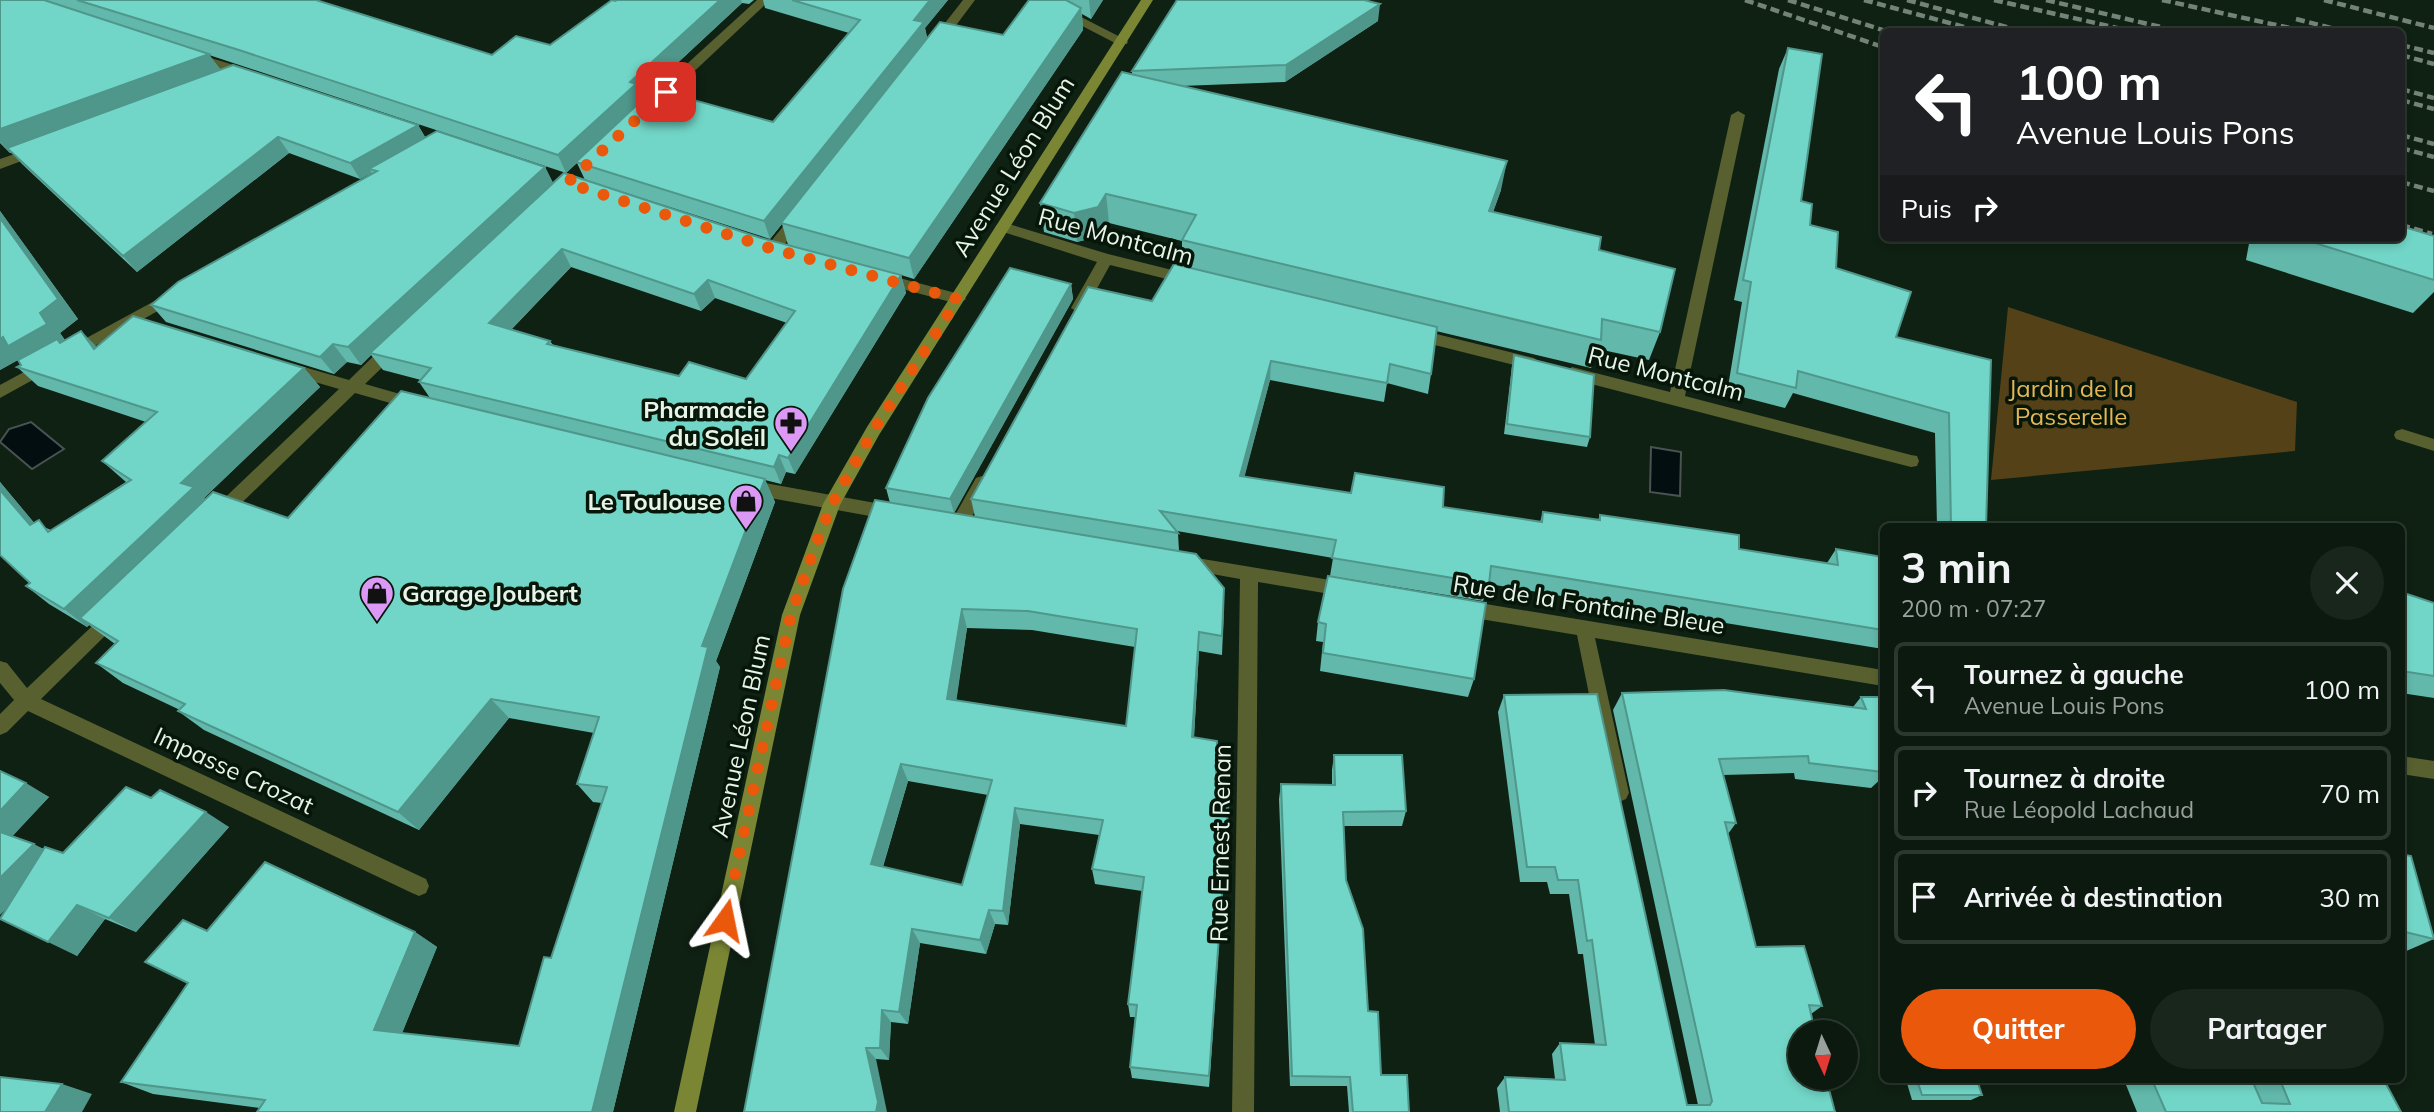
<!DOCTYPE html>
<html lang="fr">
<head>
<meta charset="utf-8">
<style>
  :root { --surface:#0b190e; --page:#19261c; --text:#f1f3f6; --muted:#9aa09e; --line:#2b382e; --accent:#ea580c }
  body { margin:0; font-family:Mulish,sans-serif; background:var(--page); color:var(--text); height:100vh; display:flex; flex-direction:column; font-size:26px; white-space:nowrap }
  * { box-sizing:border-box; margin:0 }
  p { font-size:23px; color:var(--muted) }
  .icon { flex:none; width:38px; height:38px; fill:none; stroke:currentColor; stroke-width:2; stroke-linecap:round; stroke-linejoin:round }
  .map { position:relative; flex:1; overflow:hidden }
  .drawer { position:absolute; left:1880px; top:523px; width:525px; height:560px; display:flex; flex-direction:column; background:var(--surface); border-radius:10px; box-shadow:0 4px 10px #0003,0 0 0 2px var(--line) }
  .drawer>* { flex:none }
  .guide { position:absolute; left:1880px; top:28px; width:525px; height:214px; border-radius:10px; box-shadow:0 4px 10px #0003,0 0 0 2px var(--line); background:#202124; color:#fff; overflow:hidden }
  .needle { width:46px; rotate:176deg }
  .fabs { position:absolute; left:1788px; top:1020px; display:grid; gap:14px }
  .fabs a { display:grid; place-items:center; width:70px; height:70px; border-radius:50%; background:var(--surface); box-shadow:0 4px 10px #0003,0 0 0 2px var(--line); font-size:35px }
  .pin { position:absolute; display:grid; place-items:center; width:60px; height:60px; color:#fff; margin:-30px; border-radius:14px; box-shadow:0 4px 10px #0006 }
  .me { position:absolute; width:77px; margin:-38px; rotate:12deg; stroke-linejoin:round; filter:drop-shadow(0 0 5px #0008) }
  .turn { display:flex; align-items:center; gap:24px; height:147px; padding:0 21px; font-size:32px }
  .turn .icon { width:91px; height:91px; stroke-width:2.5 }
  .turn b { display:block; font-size:49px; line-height:60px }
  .then { display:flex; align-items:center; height:66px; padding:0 21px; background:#0003; gap:14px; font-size:26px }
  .round { display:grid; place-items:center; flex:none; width:74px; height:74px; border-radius:37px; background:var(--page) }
  .overview { display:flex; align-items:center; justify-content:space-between; height:119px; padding:0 21px }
  h1 { font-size:42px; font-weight:700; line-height:52px }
  .cta { display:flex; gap:14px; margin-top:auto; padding:14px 21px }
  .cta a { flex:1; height:80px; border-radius:42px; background:var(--accent); color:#fff; font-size:28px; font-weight:700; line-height:80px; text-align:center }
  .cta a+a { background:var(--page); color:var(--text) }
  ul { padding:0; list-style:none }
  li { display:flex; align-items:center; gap:21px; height:94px; margin:0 14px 10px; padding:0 7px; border:4px solid var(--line); border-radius:10px }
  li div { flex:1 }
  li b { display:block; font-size:26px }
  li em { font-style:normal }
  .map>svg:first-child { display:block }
  .green { fill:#544118 }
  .water { fill:#030e11; stroke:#485352; stroke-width:2 }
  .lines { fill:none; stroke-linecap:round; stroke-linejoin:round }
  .street { fill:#58602f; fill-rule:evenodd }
  .secondary { fill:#7a8634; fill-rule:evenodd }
  .rail { stroke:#748377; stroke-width:4.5; stroke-dasharray:9 4.5; stroke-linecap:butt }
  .wall { fill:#61b8ab; fill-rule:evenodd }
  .shaded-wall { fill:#4f968b }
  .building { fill:#71d6c7; stroke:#4f968b; stroke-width:2; fill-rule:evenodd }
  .route { stroke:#ea580c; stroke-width:12; stroke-dasharray:0 21.6 }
  .labels { text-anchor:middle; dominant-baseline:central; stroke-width:7; stroke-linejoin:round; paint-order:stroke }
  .street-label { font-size:24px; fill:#e8f3e9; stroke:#06170a }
  .park-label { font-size:24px; fill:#e5b654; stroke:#06170a }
  .poi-label { font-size:24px; font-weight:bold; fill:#e8f3e9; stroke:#06170a; text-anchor:end }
</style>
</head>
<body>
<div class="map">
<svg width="2434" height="1112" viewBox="0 0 2434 1112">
  <rect width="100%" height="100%" fill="#0f2113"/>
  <path class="green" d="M2008 307 2297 402 2295 451 1991 480Z"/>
  <g class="water">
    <path d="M31 422 64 449 32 469 0 442 9 429Z"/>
    <path d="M1651 447 1681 452 1680 496 1650 492Z"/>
  </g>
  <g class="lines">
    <g class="street">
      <path d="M757 0H770L653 110H643V104Z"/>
      <path d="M963 0H975L942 44H932L931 41Z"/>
      <path d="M1032 0H1048L1128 41 1127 44H1117Z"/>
      <path d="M195 53 253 71 255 74 248 78 190 60 189 57Z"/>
      <path d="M1738 111 1745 115 1685 396 1911 455 1917 456 1919 461 1917 466 1911 467 1572 379 1564 373 1572 367 1670 392 1731 115Z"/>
      <path d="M38 146 45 150 43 153 0 169V159Z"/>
      <path d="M798 212 803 214 805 217 803 220 778 253H768L766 249 768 245 793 214Z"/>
      <path d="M1002 222 1108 254 1196 276 1198 280 1191 285 1110 265 1084 312 1079 313 1071 308 1097 262 997 230 995 227Z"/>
      <path d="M881 273 963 295 966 299 958 304 876 282 874 278Z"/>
      <path d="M171 292 179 297 176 301 0 398V385Z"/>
      <path d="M1412 328 1534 358 1542 364 1534 370 1407 338 1404 334 1407 330Z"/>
      <path d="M393 341 401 347 399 351 365 384 421 400 423 404 421 408 415 410 355 393 225 519H213L210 514 213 509 339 389 284 373 282 369 284 365 290 363 349 380 387 343Z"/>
      <path d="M2402 429 2434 439V451L2396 439 2394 435 2396 431Z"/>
      <path d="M982 476 988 478 990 483 988 488 966 527H954L951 522 954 517 976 478Z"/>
      <path d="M748 480 892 506 898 508 901 513 898 518 892 520 748 494 742 492 740 487 742 482Z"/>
      <path d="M1185 556 1348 583 1354 585 1357 590 1354 595 1348 597 1258 582 1254 1112H1232L1240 579 1179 568 1176 563 1179 558Z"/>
      <path d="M1462 600 1883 670V686L1595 638 1629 793 1626 799 1619 802 1612 799 1609 793 1577 635 1462 616 1456 613 1453 608 1456 603Z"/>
      <path d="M113 609 119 612 122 617 119 622 41 699 426 879 429 886 426 893 419 896 412 893 28 711 7 732 0 735V714L14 700 0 683V661L7 663 27 688 107 612Z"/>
      <path d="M2401 756 2434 761V779L2401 774Z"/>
    </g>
    <path class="secondary" d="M1141 0H1153L879 435 840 505 800 615 696 1112H674L782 615 823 504 867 427Z"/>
    <g class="rail">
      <path d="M1745 0 1883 47"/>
      <path d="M1788 0 1889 32"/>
      <path d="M1864 0 1983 32"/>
      <path d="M1907 0 2025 32"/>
      <path d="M1994 0 2135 32"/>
      <path d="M2046 0 2182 32"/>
      <path d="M2162 0 2308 32"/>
      <path d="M2324 0 2434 28"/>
      <path d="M2296 19 2347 32"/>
      <path d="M2401 45 2434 53"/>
      <path d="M2401 55 2434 64"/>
      <path d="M2401 89 2434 98"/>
      <path d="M2401 100 2434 109"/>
      <path d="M2401 135 2434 144"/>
      <path d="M2401 148 2434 157"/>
      <path d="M2401 182 2434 191"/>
      <path d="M2401 225 2432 234"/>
    </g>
  </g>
  <g class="wall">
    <path d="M0 0H316L492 55 550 45 617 0H754L749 4 742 3 641 97 643 100 773 122 849 33 765 8 763 0H948L925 28 927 39 1003 35 1029 0H1103L1091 19 1082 14 1083 30 914 279 901 275 906 293 795 474 786 472 781 484 765 480 775 502 716 661 720 667 613 1112 260 1108 153 1094 121 1082 188 983 207 931 415 932 437 947 402 1033 519 1046 551 958 602 803 593 802 577 784 594 733 509 718 419 830 204 730 178 711 180 710 123 683 96 663 115 644 89 625 87 627 49 604 26 586 30 583 0 555V482L34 523 51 530 126 482 102 461 146 422 38 386 17 367 21 365 18 360 0 370V211L78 319 60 333 65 340 97 347 304 368 320 387 204 498 205 499 288 518 430 398 419 382 421 380 383 370 371 355 361 365 347 362 334 374 166 322 151 305 372 174V173L360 179 289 153 137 272 22 164 11 152 10 153 0 143ZM209 55 566 173 577 163 585 180 770 239 782 224 788 245 873 268 553 183 545 167 425 137 418 125 220 69ZM571 267 701 311 715 298 787 323 746 379 679 376 553 345 550 341 511 330Z"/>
    <path d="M1378 21 1285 82 1181 86 1501 190 1493 212 1599 250 1660 332 1649 360 1598 349 1591 368 1436 331 1431 374 1428 394 1387 383 1384 402 1270 380 1244 477 1540 522 1543 512 1598 520 1600 515 1739 549 1827 563 1836 549 1883 557V649L1489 584 1483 601 1330 576 1333 558 1177 531 1178 533 1179 551 1224 607 1222 655 1199 651 1194 737 1217 782 1229 798 1209 1087 1132 1078 1130 1067 1135 1017H1130L1128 1004 1142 891 1095 884 1092 869 1099 835 1020 824 1008 925 995 924 986 954 920 943 908 1024 891 1022 889 1060 876 1059 744 1112 975 517 971 499 1152 301 1182 266V241L1109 223 1100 236 1077 242 1044 232 1040 203 1132 75V71ZM967 628 1032 630 1135 647 1126 726 956 700ZM908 781 988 795 962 885 883 867Z"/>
    <path d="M1788 48 1801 201 1810 225 1836 268 1896 337 1991 360 1986 527H1937L1935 433 1793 393 1785 408 1727 393 1742 302 1734 300 1779 69Z"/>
    <path d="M2434 236V292L2413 313 2246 260 2250 238H2401Z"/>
    <path d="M1071 284 1073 299 954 513 890 503 886 488Z"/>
    <path d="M1514 355 1590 437 1587 447 1504 434 1512 366Z"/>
    <path d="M1328 576 1474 679 1468 697 1320 671 1323 642 1316 641 1318 622Z"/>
    <path d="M2401 592 2434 603V698L2401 693Z"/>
    <path d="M1622 693 1853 707 1861 697H1883V777L1871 788 1795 779 1794 773 1723 775 1736 823 1728 834 1756 947 1822 1006 1811 1014 1835 1112H1500L1497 1088 1505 1077 1555 1079 1552 1054 1560 1043 1595 1045 1583 954H1578L1569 894H1550L1547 882H1520L1498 712 1504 695 1687 1105H1698L1613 710Z"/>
    <path d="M1334 755 1406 811 1402 826H1343L1346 880 1368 1011 1381 1075 1409 1112H1349L1347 1086H1290L1279 799 1281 784 1332 785V770Z"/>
    <path d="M0 771 49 797 12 836 44 849 63 853 151 798 229 827 136 932 105 919 77 956 6 908Z"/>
    <path d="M2401 854 2434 939 2404 952 2401 951Z"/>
    <path d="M1906 1080H1977L1982 1095 1971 1100H1912Z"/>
    <path d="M2124 1080H2384L2401 1112H2137Z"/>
  </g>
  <g class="shaded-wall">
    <path d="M720 0H741L742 3 641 97 643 102 566 173 558 155 630 82Z"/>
    <path d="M930 0H948L925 28 928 40 770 239 764 221Z"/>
    <path d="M1089 0H1103L1091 19Z"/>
    <path d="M1380 4 1378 21 1285 82 1286 65Z"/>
    <path d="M1081 8 1083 30 914 279 909 258Z"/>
    <path d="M209 54 223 74 10 153 0 142V129Z"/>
    <path d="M418 125 428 142 369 169 372 173 360 179 350 163Z"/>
    <path d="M278 137 289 153 137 272 123 256Z"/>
    <path d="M1507 161 1501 190 1483 240 1489 211Z"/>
    <path d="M545 167 554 185 370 353 371 355 361 365 348 347Z"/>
    <path d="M1106 194 1109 223 1100 236 1077 242 1074 213Z"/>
    <path d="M0 211 78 319 60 333 67 344 21 358 0 370Z"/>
    <path d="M562 249 571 267 500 341 489 323Z"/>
    <path d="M901 275 906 293 795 474 788 458Z"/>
    <path d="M708 280 715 298 701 311 694 294Z"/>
    <path d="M1071 284 1073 299 954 513 950 499Z"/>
    <path d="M81 331 101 351 94 349Z"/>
    <path d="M333 344 347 362 334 374 320 357Z"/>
    <path d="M1271 361 1270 380 1240 494V476Z"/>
    <path d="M304 368 320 387 204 498 213 506 80 618 89 625 87 627 64 609 181 483Z"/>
    <path d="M779 455 786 472 781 484 774 467Z"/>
    <path d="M765 479 775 502 716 661 720 667 613 1112H592L702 646Z"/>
    <path d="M0 482 52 544 30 525 0 490Z"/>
    <path d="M962 609 967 628 954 717 947 699Z"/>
    <path d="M1199 632V651L1193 754 1192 737Z"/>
    <path d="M491 699 509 718 419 830 398 812Z"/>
    <path d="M901 764 908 781 879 879 871 864Z"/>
    <path d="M1230 782 1229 798 1209 1087V1076Z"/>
    <path d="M26 783 49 797 9 840 0 835V811Z"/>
    <path d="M1015 808 1020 824 1008 925 1003 911Z"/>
    <path d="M206 812 229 827 136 932 109 918Z"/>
    <path d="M34 844 57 857 0 915V878Z"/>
    <path d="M77 905 105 919 77 956 48 942Z"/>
    <path d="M989 910 995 924 986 954 980 940Z"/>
    <path d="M912 929 920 943 908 1024 899 1012Z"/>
    <path d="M415 932 437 947 398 1043 374 1030Z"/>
    <path d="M882 1010 891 1022 889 1060 880 1048Z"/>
    <path d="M866 1048 876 1059 887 1112H876Z"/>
    <path d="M62 1084 92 1094 82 1112H45Z"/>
  </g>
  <g class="building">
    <path d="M0 0H44L209 54 0 129Z"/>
    <path d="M77 0H316L492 55 516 36 550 45 612 0 615 1 617 0H720L630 82 636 84 558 155 239 50Z"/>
    <path d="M792 0H930L914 20 924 22 764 221 576 162 654 89 773 122 860 20Z"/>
    <path d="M1029 0H1066L1081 8 909 258 781 223 940 22 1003 35Z"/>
    <path d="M1177 0H1364L1380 4 1286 65 1132 71Z"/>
    <path d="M1788 48 1822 54 1801 201 1812 204 1810 225 1838 232 1836 268 1911 292 1896 337 1991 360 1986 527H1951L1949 413 1798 371 1796 388 1737 373 1751 282 1743 280Z"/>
    <path d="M233 65 418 125 350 163 278 137 123 256 7 148Z"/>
    <path d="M1122 72 1507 161 1489 211 1601 237 1599 250 1675 269 1660 332 1602 319 1601 340 1182 240 1196 215 1106 194 1098 207 1074 213 1040 203Z"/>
    <path d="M437 131 545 167 348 347 333 344 320 357 151 305 178 282 377 171 369 169Z"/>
    <path d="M564 173 761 238 901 275 788 458 779 455 774 467 419 382 431 368 370 353ZM562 249 694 294 708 280 795 311 746 379 689 362 679 376 547 344 550 341 489 323Z"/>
    <path d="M0 218 58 299 40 313 47 324 8 346 3 337 0 339Z"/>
    <path d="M2401 226 2434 236V280L2299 238H2401Z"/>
    <path d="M1174 264 1437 327 1431 374 1390 364 1387 383 1271 361 1240 476 1351 493 1355 473 1444 487 1443 507 1542 522 1543 512 1600 520V515L1739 535V549L1838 565 1836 549 1883 557V630L1491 566 1489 584 1332 558 1336 540 1160 511 1178 533 971 499 1088 287 1152 301Z"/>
    <path d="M1010 268 1071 284 950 499 886 488 928 398Z"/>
    <path d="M133 316 304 368 181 483 194 487 64 609 26 586 30 583 0 555V490L30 525 39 520 48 532 131 480 102 461 157 412 17 367 21 365 18 360 57 339 60 343 81 331 94 349Z"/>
    <path d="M1514 355 1594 375 1590 437 1507 424Z"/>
    <path d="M401 391 765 479 702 646 708 647 592 1112H257L265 1100 121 1082 188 983 145 962 183 920 207 931 265 862 415 932 374 1030 519 1046 544 957 551 958 607 787 577 784 599 717 491 699 398 812 178 711 185 704 96 663 118 641 80 618 213 492 288 518Z"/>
    <path d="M875 500 1196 554 1224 588 1222 636 1199 632 1192 737 1217 741 1216 782H1230L1209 1076 1130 1067 1137 1005 1128 1004 1144 877 1092 869 1103 820 1015 808 1003 911 989 910 980 940 912 929 899 1012 882 1010 880 1048H866L878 1102 876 1112H744L843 589ZM962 609 1028 611 1137 629 1126 726 947 699ZM901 764 992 780 962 885 871 864Z"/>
    <path d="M1328 576 1486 603 1474 679 1323 653 1326 624 1318 622Z"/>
    <path d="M2401 592 2434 603V676L2401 671Z"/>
    <path d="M1724 690 1866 709 1861 697H1883V772L1809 763 1808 756 1719 759 1736 823 1725 822 1756 947 1804 946 1822 1006 1809 1005 1815 1032H1801V1078H1826L1835 1112H1509L1505 1077 1565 1080 1560 1043 1606 1045 1592 940 1587 941 1578 880H1558L1555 867H1527L1504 695 1597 694 1687 1105H1710L1712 1101 1622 693Z"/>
    <path d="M1334 755H1402L1406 811 1343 812 1346 880 1363 929 1368 1011 1378 1012 1381 1075H1407L1409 1112H1353L1350 1077 1292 1076 1281 784 1335 785Z"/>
    <path d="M0 771 26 783 0 811Z"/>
    <path d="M126 787 151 798 160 790 206 812 109 918 77 905 48 942 0 919 45 847 63 853Z"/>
    <path d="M0 832 34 844 0 878Z"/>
    <path d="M2401 854 2411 856 2434 939 2401 931Z"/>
    <path d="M0 1077 62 1084 45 1112H0Z"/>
    <path d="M1917 1080H1977L1982 1095H1922Z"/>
    <path d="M2152 1080H2252L2262 1103 2290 1104 2280 1080H2384L2401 1112H2166Z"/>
  </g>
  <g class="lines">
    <path class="route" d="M666 92 567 183 773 249 958 299 873 431 832 504 816 544 791 615 725 920"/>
  </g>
  <defs>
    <g id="pharmacy-pin" transform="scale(1.75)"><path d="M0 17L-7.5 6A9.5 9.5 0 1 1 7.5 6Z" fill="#db99f5" stroke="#06170a"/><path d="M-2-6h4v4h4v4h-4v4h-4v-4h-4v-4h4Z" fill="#111"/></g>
    <g id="shop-pin" transform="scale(1.75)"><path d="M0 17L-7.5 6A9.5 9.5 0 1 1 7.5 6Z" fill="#db99f5" stroke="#06170a"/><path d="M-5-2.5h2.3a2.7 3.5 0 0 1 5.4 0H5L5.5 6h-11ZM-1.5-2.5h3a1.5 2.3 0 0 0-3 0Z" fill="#111"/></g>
  </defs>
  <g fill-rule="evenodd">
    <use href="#pharmacy-pin" x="791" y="423"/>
    <use href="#shop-pin" x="746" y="501"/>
    <use href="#shop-pin" x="377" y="593"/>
  </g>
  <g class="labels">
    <g class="street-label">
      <text transform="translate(1013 166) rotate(-58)">Avenue Léon Blum</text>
      <text transform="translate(1116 236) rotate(15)">Rue Montcalm</text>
      <text transform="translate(1666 373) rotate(14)">Rue Montcalm</text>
      <text transform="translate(1589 604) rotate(9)">Rue de la Fontaine Bleue</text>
      <text transform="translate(740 736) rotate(-78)">Avenue Léon Blum</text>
      <text transform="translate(234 770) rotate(25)">Impasse Crozat</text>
      <text transform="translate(1220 843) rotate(-89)">Rue Ernest Renan</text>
    </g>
    <g class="park-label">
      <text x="2071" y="388">Jardin de la<tspan x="2071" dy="28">Passerelle</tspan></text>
    </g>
    <g class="poi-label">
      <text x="766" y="409">Pharmacie<tspan x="766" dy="28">du Soleil</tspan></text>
      <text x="722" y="501">Le Toulouse</text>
      <text x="402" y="593" text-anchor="start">Garage Joubert</text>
    </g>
  </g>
</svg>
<div class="fabs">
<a><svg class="needle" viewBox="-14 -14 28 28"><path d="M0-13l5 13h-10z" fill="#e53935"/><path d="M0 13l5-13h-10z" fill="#9aa09e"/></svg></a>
</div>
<div class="pin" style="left:666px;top:92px;background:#d93025"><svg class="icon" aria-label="arrive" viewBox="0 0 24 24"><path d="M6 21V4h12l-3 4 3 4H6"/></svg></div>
<svg class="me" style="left:725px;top:920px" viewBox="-20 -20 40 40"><path d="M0-17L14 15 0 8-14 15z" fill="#ea580c" stroke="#fff" stroke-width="4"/></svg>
<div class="guide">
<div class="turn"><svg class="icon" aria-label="left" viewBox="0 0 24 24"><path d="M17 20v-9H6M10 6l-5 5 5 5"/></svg><div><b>100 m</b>Avenue Louis Pons</div></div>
<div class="then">Puis<svg class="icon" aria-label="right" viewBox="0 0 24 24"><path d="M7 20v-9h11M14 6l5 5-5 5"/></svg></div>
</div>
<section class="drawer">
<div class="overview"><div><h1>3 min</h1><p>200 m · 07:27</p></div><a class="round"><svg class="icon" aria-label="close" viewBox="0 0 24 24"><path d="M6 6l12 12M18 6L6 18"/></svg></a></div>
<ul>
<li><svg class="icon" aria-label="left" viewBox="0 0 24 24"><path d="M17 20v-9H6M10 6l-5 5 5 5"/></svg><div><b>Tournez à gauche</b><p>Avenue Louis Pons</p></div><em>100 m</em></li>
<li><svg class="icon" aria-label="right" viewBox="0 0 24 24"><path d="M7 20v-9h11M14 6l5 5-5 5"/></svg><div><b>Tournez à droite</b><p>Rue Léopold Lachaud</p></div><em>70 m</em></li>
<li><svg class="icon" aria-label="arrive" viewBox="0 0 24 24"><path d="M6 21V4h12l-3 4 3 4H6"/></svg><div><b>Arrivée à destination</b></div><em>30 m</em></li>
</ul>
<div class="cta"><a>Quitter</a><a>Partager</a></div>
</section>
</div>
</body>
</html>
